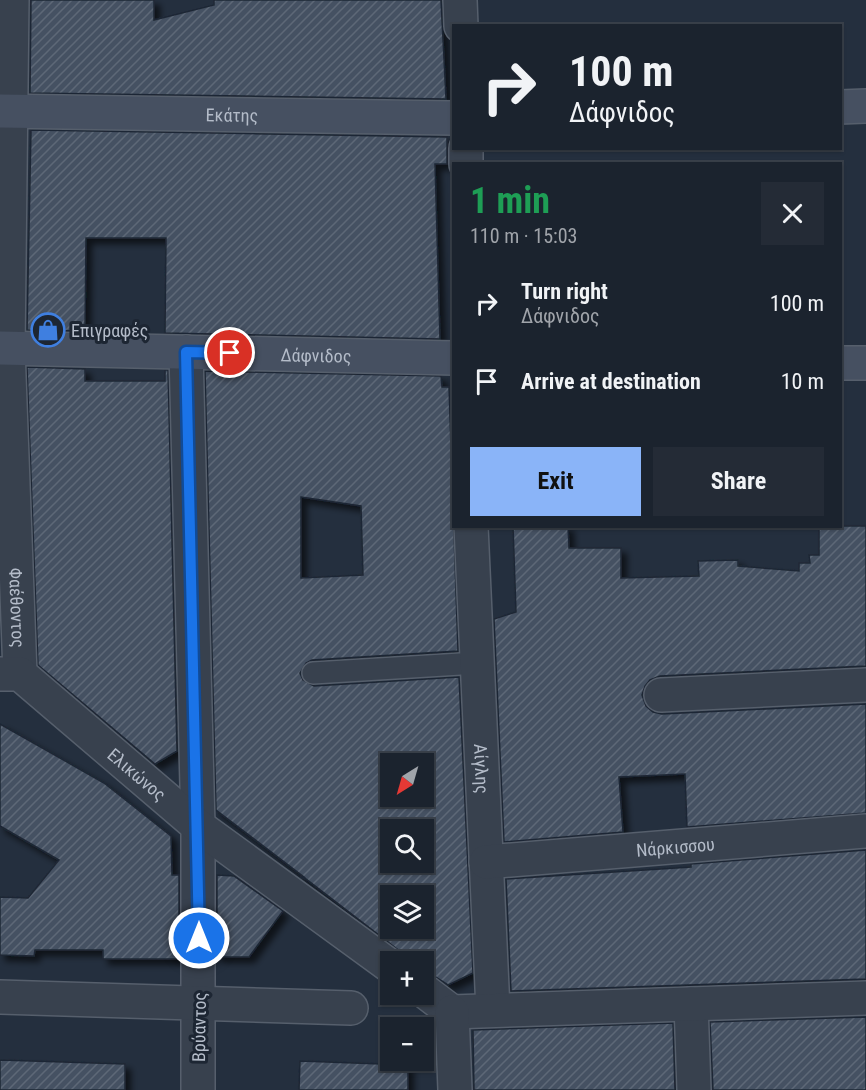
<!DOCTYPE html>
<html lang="en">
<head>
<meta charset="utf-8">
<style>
  :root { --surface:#1b232e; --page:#242b36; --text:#f1f3f6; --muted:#a0a4aa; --line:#39404a; --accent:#8ab4f8 }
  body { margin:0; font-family:"Roboto Condensed",sans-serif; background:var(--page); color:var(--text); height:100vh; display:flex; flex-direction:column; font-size:22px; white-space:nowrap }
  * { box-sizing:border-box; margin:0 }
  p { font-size:20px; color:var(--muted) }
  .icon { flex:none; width:33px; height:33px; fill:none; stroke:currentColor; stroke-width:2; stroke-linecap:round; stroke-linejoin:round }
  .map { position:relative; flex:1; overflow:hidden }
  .drawer { position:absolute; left:452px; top:162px; width:390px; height:366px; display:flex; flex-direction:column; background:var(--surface); border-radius:0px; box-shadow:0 2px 4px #0004,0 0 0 2px var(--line) }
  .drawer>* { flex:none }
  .guide { position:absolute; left:452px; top:24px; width:390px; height:126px; border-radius:0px; box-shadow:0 2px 4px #0004,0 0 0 2px var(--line); background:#1b232e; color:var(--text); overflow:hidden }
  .needle { width:39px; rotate:217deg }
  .buttons { position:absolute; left:380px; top:753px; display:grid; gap:12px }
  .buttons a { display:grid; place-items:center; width:54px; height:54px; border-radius:0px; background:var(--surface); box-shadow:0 2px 4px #0004,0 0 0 2px var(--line); font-size:30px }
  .pin { position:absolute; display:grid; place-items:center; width:51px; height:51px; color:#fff; margin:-26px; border:3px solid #fff; border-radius:50%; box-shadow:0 2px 6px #0007 }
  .me { position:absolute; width:66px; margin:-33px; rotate:0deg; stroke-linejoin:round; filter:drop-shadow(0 0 4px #0008) }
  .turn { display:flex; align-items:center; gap:21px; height:126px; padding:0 18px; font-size:27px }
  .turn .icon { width:78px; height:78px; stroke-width:2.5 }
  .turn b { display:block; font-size:42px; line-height:51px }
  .round { display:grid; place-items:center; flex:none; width:63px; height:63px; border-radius:0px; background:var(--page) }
  .overview { display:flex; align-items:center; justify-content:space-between; height:102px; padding:0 18px }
  h1 { font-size:36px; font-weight:700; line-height:45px; color:#1e9e55 }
  .primary-button { display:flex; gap:12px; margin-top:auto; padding:12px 18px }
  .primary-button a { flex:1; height:69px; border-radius:0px; background:var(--accent); color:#111; font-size:24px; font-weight:700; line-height:69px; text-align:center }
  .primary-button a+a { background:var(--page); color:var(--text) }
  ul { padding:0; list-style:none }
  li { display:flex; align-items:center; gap:18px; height:78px; padding:0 18px }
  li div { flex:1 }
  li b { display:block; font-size:22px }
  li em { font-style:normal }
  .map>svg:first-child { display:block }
  .building { fill:url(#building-hatch); stroke:#1f2835; stroke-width:1.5; fill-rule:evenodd; filter:url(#shadow) }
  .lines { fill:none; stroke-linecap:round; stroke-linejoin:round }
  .lane-casing { stroke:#565f6c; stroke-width:24 }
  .street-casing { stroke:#565f6c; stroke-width:36 }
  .secondary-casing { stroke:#565f6c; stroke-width:36 }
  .lane { stroke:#38414e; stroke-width:21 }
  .street { stroke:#38414e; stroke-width:33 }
  .secondary { stroke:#465061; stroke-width:33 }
  .route-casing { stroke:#114b97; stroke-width:15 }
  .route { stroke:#1a73e8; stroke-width:10 }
  .labels { text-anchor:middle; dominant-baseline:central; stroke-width:6; stroke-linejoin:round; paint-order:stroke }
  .street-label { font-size:18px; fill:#b4bcc9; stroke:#1d2633 }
  .poi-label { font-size:18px; fill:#b4bcc9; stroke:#1d2633; text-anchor:start }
</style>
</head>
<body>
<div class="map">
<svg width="866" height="1090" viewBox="0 0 866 1090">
  <defs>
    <pattern id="building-hatch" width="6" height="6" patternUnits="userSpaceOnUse" patternTransform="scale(1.5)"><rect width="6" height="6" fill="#455162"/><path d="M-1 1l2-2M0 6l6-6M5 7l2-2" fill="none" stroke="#5d6877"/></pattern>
    <filter id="shadow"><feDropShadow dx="5.5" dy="5.5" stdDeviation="3" flood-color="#0009"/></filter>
  </defs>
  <rect width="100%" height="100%" fill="#242f3e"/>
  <g class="building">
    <path d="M31 0H154V20L214 5V0H441L446 99 30 93Z"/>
    <path d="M31 130 447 137V164H435L440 339 165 333 166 238H86L85 331 27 330Z"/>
    <path d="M27 367 85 369V381H165V370H168L177 751 155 764 38 665Z"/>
    <path d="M205 371 441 376 442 387H449L458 651 312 660 306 663 300 673 303 680 314 686 459 677 473 973 448 985 423 969V962H414L306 879 300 877H304L216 810ZM301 497 361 506 363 575 301 578ZM390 764H423V796H390ZM390 830H423V862H390ZM390 896H423V928H390Z"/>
    <path d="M513 526H568L569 548H621V578L699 576 698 561 738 560V566L799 571V563H810L809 555H819V526H866V666L660 676 650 680 645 686 642 695 646 706 653 712 662 714 866 704V813L687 827 685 774 619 777 623 832 504 842 494 619 516 612Z"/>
    <path d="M0 724 104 783 171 836 172 875H179V957L176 959H103V950H35L34 956 0 955V897L28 898 59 860 0 826Z"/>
    <path d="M866 850V979L511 991 506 879 691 867V864Z"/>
    <path d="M217 875 234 876 283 911 249 957H217Z"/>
    <path d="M866 1017V1090H713L710 1022Z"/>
    <path d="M673 1023 675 1090H474L473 1030Z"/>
    <path d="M0 1060 125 1064V1090H0Z"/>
    <path d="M300 1061 408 1065V1090H299Z"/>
  </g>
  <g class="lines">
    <g class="lane-casing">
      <path id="lane" d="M313 673 477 663"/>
    </g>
    <g class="street-casing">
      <g id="street">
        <path id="s1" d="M12 0 8 349 20 674"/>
        <path d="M460 0 461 26"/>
        <path d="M466 164V148"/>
        <path d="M186 352 198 826V1090"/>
        <path id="s2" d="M471 526 493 1010"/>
        <path id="s3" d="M0 674H20L198 826 390 966"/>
        <path d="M661 695 866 685"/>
        <path id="s4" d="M486 862 866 831"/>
        <path d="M423 990 452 1012"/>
        <path d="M0 997 351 1008"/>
        <path d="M691 1004 694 1090"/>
        <path d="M452 1012 866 998"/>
        <path d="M452 1012 455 1090"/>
      </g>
    </g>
    <g class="secondary-casing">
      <g id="secondary">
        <path d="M840 107 866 106"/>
        <path id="s5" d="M0 111 453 118"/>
        <path id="s6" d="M0 348 453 358"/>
        <path d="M840 363H866"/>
      </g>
    </g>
    <use href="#lane" class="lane"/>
    <use href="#street" class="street"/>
    <use href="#secondary" class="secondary"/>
  </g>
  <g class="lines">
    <g class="route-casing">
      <path id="route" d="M199 938 186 352 230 353"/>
    </g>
    <use href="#route" class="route"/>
  </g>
  <defs>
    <g id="shop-ring" transform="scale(1.725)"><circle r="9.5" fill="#1d2633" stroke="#3f7fe0" stroke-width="1.5"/><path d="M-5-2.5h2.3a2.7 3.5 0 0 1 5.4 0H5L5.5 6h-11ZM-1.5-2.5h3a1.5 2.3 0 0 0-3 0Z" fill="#3f7fe0"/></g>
  </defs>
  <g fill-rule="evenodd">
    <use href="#shop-ring" x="48" y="330"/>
  </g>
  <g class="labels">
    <g class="street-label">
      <text stroke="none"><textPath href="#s5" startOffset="232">Εκάτης</textPath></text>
      <text stroke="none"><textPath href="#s6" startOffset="316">Δάφνιδος</textPath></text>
      <text stroke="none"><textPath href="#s1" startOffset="608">Φαέθοντος</textPath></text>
      <text stroke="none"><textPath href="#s2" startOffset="243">Αίγλης</textPath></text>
      <text stroke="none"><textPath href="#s3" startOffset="174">Ελικώνος</textPath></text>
      <text stroke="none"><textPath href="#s4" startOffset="190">Νάρκισσου</textPath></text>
      <text transform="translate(199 1027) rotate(-89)">Βρύαντος</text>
    </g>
    <g class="poi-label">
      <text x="71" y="330">Επιγραφές</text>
    </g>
  </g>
</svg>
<div class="buttons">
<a><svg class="needle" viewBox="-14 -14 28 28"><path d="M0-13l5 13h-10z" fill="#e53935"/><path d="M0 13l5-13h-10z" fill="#a0a4aa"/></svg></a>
<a><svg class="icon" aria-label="search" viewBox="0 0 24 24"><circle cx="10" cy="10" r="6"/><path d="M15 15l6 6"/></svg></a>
<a><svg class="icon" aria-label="layers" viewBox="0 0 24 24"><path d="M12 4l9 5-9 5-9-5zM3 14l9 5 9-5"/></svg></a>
<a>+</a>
<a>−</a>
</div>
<div class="pin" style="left:230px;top:353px;background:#d93025"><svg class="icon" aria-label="arrive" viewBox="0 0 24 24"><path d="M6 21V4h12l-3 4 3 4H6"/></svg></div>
<svg class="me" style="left:199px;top:938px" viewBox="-20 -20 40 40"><circle r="17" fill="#1a73e8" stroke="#fff" stroke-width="3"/><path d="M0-11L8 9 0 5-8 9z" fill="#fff"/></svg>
<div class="guide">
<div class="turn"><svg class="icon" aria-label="right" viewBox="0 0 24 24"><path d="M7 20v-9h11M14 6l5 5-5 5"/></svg><div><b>100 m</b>Δάφνιδος</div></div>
</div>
<section class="drawer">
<div class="overview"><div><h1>1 min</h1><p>110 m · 15:03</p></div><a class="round"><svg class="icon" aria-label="close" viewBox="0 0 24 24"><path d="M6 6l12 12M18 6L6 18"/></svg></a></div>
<ul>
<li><svg class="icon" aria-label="right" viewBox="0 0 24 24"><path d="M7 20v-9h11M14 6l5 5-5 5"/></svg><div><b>Turn right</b><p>Δάφνιδος</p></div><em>100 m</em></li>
<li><svg class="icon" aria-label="arrive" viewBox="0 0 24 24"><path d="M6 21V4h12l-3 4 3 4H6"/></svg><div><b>Arrive at destination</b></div><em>10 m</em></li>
</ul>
<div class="primary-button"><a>Exit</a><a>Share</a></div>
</section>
</div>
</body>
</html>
